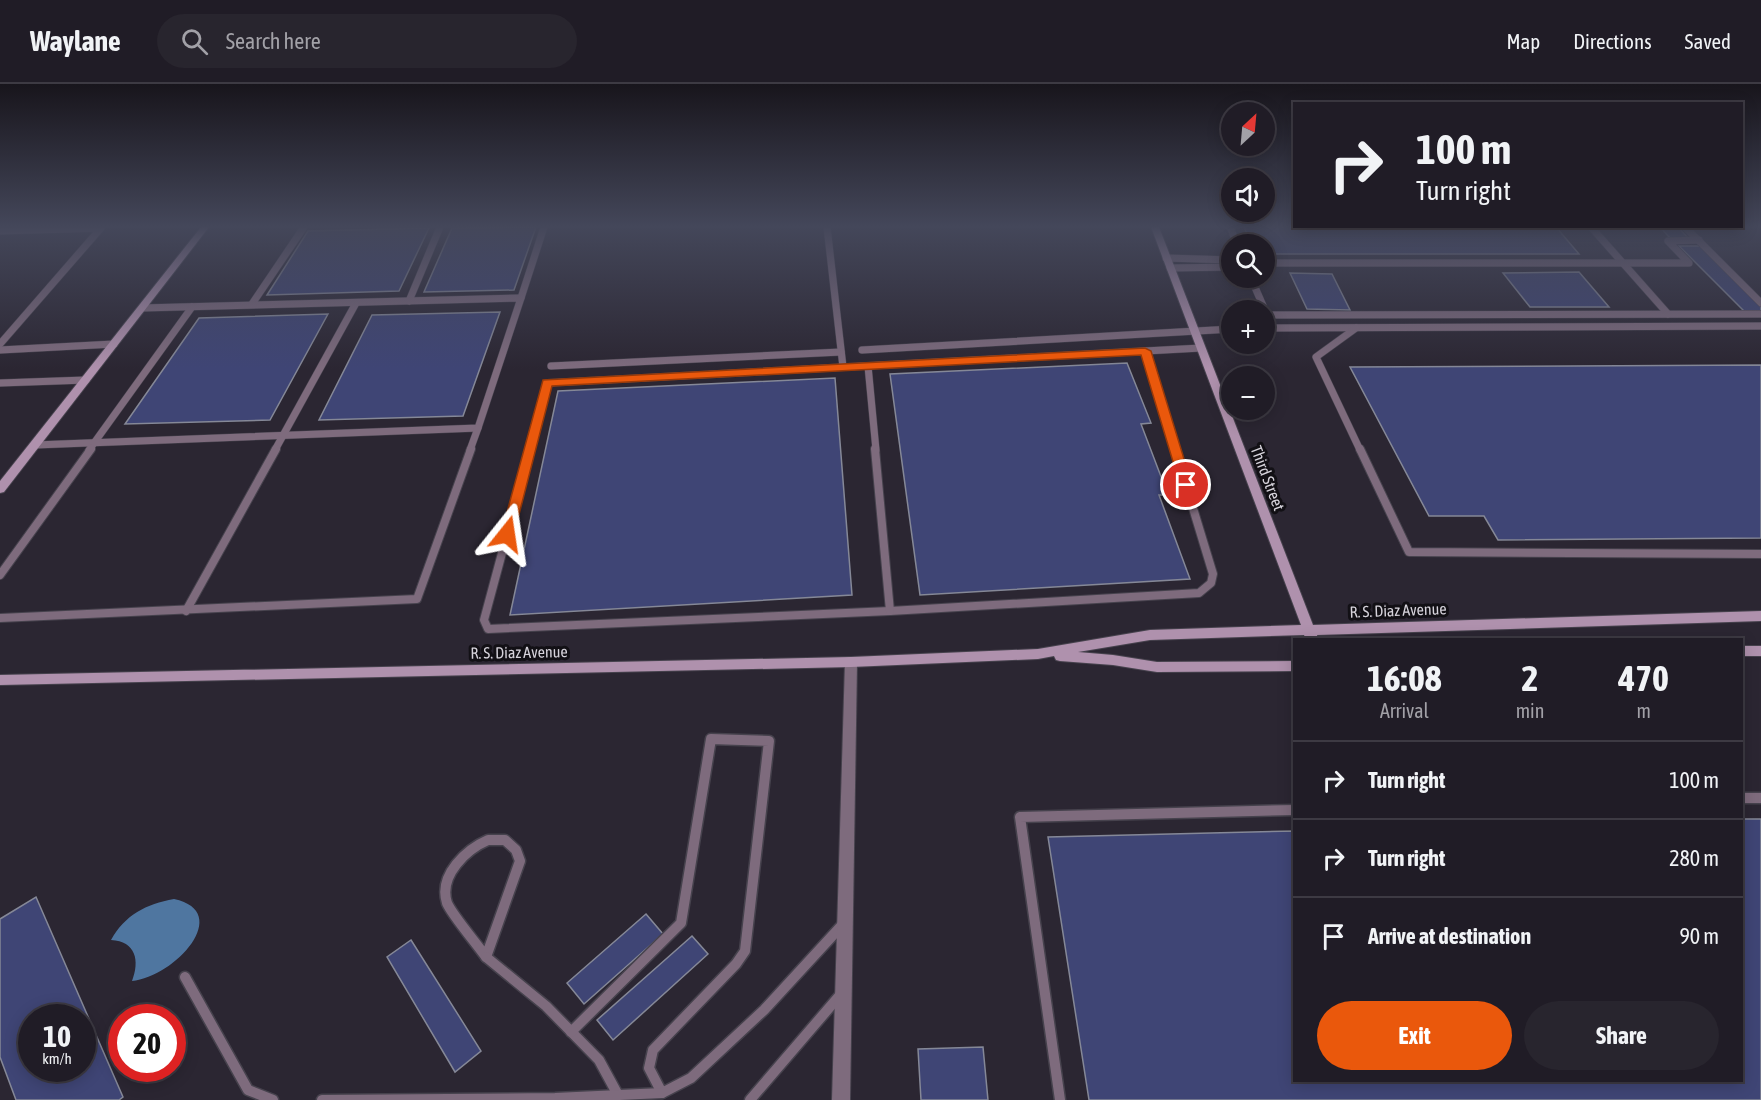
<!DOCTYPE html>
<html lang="en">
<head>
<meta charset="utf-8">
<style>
  :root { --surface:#201c26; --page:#28252e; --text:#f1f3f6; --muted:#a2a1a7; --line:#3d3a43; --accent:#ea580c }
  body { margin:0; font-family:"Asap Condensed",sans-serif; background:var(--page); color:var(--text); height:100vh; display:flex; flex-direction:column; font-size:22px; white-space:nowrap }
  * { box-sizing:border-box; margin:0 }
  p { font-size:20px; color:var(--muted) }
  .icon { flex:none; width:33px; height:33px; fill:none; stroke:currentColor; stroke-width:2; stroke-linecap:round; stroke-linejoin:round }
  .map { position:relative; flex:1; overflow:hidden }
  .sheet { position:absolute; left:1293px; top:554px; width:450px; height:444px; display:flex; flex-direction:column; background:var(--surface); border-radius:0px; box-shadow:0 3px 15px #0003,0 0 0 2px var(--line) }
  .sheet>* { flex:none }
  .banner { position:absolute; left:1293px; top:18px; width:450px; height:126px; border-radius:0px; box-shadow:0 3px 15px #0003,0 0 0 2px var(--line); background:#201c26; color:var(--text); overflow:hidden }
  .needle { width:39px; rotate:26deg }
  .buttons { position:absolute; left:1221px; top:18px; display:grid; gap:12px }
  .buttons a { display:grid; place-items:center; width:54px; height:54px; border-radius:50%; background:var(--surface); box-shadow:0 3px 15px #0003,0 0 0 2px var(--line); font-size:30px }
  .speed { position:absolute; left:18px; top:920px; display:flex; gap:12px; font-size:30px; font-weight:700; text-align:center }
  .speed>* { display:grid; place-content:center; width:78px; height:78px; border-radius:50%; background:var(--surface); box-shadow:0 3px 15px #0003,0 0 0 2px var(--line); line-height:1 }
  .speed small { font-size:15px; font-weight:400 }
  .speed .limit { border:9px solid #d22; background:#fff; color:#111 }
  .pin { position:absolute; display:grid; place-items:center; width:51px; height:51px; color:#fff; margin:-26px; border:3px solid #fff; border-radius:50%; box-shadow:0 2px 6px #0007 }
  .me { position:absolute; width:66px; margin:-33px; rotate:15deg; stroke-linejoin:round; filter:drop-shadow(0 0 4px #0008) }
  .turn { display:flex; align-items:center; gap:21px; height:126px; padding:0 24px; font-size:27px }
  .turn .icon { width:78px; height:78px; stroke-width:2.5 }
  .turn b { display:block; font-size:42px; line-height:51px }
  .eta { display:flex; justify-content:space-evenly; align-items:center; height:102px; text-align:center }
  .eta b { font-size:36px; font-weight:700; line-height:42px }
  .action { display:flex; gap:12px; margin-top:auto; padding:12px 24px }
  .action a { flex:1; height:69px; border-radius:36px; background:var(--accent); color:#fff; font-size:24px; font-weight:700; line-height:69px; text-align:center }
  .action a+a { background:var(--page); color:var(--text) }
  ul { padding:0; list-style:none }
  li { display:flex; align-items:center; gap:18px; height:78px; padding:0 24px; border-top:2px solid var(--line) }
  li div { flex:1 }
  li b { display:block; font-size:22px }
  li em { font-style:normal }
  header { display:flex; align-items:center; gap:36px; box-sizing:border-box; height:84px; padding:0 30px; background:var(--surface); border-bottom:2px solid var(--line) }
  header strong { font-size:28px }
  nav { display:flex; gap:33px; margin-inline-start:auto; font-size:21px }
  .search { width:420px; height:54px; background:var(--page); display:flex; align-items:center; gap:15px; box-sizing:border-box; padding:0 21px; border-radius:33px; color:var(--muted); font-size:22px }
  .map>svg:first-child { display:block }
  .water { fill:#4f76a0 }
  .building { fill:#3f4575; stroke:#858897; stroke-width:1.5; fill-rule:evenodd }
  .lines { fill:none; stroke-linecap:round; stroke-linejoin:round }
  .lane-far2-casing { stroke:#46424d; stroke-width:8 }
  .lane-far1-casing { stroke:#46424d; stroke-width:10 }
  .lane-casing { stroke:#46424d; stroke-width:13 }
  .street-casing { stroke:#46424d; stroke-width:2 }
  .secondary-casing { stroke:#46424d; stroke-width:2 }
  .lane-far2 { stroke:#7e6b7d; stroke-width:7 }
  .lane-far1 { stroke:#7e6b7d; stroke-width:8 }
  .lane { stroke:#7e6b7d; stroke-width:10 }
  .street { fill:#7e6b7d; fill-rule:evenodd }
  .secondary { fill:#af91ad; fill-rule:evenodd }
  .route { fill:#ea580c; stroke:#983908; stroke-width:1.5 }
  .labels { text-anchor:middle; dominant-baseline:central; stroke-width:6; stroke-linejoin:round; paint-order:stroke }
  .street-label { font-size:16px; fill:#d6d3db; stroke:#121015 }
</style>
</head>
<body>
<header>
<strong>Waylane</strong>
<div class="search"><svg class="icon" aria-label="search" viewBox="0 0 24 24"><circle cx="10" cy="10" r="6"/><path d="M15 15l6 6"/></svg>Search here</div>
<nav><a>Map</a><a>Directions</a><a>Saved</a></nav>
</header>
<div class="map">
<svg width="1761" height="1016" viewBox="0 0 1761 1016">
  <rect width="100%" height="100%" fill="#2b2632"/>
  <path class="water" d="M174 815C234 828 175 893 132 897 140 877 136 857 111 856 125 831 146 820 174 815Z"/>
  <g class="building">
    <path d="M536 143 514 206 424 208 452 144Z"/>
    <path d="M1244 143H1556L1579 170H1264V160H1252Z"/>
    <path d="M1660 143H1678L1688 154H1670Z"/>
    <path d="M429 144 399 207 267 211 308 147Z"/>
    <path d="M1679 162H1702L1761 219V229H1746Z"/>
    <path d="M1579 188 1609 223H1530L1503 189Z"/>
    <path d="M1290 189 1332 190 1350 226 1307 225Z"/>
    <path d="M500 228 463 332 319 336 372 231Z"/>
    <path d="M328 230 270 336 125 340 199 234Z"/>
    <path d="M1127 279 1151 339 1141 340 1168 411H1159L1190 495 920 511 890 290Z"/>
    <path d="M1761 281V454L1498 456 1484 432H1429L1350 283Z"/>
    <path d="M835 294 852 511 510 531 558 307Z"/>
    <path d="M1742 735H1761V1016H1089L1048 753 1294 747V996H1742Z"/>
    <path d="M36 813 123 1013 119 1016H16L0 973V835ZM32 933H82V984H32Z"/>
    <path d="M646 830 663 850 584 920 567 899Z"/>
    <path d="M692 852 708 870 613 956 597 936Z"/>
    <path d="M411 856 481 967 455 988 387 873Z"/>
    <path d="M983 963 988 1016H921L918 965Z"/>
  </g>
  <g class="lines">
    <g class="lane-far2-casing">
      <g id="lane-far2">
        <path d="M827 143 843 283"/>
        <path d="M1230 143 1237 160"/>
        <path d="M1591 143 1668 230"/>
        <path d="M1685 143 1761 219"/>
        <path d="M0 147 101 144 0 260"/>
        <path d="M1166 174 1232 176"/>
        <path d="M1264 179H1689L1668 157 1699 156"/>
        <path d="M1170 184 1232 183"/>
        <path d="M1251 194 1267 231 1761 230"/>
        <path d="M521 214 544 143"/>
        <path d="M409 217 440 143"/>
        <path d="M252 220 304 143"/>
        <path d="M1264 244 1761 242"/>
        <path d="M1356 244 1316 273 1360 366"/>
        <path d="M0 266 114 260"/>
        <path d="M862 266 1232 245"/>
        <path d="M1145 267 1175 366"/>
        <path d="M1145 267 1201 264"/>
        <path d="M551 282 841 268"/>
        <path d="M868 282 876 366"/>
        <path d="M0 299 86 296"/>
        <path d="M35 361 478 344 521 214 142 224"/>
        <path d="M89 366 192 223"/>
        <path d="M275 366 356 219"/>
        <path d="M470 366 478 344"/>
        <path d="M529 366 547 299 1145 267"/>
      </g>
    </g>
    <g class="lane-far1-casing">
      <g id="lane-far1">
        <path d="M530 365 484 536 488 545 890 527 1199 509 1211 499 1213 490 1175 365"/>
        <path d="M875 365 890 527"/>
        <path d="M1360 365 1409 468 1761 470"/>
        <path d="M0 491 91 365"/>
        <path d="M186 527 276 365"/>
        <path d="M0 534 417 515 471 365"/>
      </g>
    </g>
    <g class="lane-casing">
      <g id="lane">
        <path d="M1742 714H1761"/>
        <path d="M488 756H505L516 766 520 777 486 873C477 860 452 831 447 819 438 791 467 765 488 756Z"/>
        <path d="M486 873 546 922 599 976 618 1011"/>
        <path d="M185 893 248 1006 273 1016"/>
        <path d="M571 948 681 839 711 655 769 657 745 867 736 880 653 966 649 984 662 1009"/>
        <path d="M322 1016 555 1014 662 1009 691 994 764 926 845 838"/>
        <path d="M750 1016 841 910"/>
        <path d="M1060 1016 1020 733 1294 726"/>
      </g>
    </g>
    <g class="street-casing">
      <path id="street" d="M851 573 856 574 857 578 850 1016H832L845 578 846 574Z"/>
    </g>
    <g class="secondary-casing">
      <g id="secondary">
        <path d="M201 143H209L4 408 0 409V397Z"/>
        <path d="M1151 143H1159L1313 541 1761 527V537L1317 551 1318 555H1306L1304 551 1150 556 1078 568 1113 571 1157 578 1294 577V587L1157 588 1113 581 1060 577 1056 576 1054 572 1038 575 851 583 0 601V591L851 573 1038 565 1150 546 1301 541Z"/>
        <rect x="1742" y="562" width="19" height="10"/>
      </g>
    </g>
    <use href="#lane-far2" class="lane-far2"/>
    <use href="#lane-far1" class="lane-far1"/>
    <use href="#lane" class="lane"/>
    <use href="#street" class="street"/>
    <use href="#secondary" class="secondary"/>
  </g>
  <linearGradient id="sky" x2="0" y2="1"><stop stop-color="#18151c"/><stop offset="0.5" stop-color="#44475a"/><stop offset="1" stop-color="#44475a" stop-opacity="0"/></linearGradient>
  <rect width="1761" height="285" fill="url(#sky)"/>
  <path class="route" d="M1145 264 1151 267 1192 401 1190 404 1186 405 1180 401 1141 271 552 302 514 450 507 454 501 450 543 296Z"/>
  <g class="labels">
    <g class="street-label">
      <text transform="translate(1268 394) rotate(69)">Third Street</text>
      <text transform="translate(1398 526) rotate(-2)">R. S. Diaz Avenue</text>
      <text transform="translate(519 568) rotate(-1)">R. S. Diaz Avenue</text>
    </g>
  </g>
</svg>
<div class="buttons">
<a><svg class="needle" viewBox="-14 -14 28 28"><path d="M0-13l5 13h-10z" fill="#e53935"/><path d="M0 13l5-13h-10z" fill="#a2a1a7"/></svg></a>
<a><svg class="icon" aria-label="sound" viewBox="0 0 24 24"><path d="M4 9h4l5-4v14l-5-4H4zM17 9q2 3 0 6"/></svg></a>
<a><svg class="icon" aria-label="search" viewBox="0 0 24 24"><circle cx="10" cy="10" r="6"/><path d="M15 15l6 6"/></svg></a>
<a>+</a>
<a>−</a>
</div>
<div class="speed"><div>10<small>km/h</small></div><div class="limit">20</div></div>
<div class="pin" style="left:1186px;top:401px;background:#d93025"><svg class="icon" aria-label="arrive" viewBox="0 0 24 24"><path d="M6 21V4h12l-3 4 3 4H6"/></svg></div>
<svg class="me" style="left:507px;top:450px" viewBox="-20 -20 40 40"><path d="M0-17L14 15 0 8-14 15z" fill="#ea580c" stroke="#fff" stroke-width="4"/></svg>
<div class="banner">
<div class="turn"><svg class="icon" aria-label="right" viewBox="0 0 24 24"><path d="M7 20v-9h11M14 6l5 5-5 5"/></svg><div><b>100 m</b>Turn right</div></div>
</div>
<section class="sheet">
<div class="eta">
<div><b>16:08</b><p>Arrival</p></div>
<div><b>2</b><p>min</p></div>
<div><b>470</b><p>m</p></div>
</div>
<ul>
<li><svg class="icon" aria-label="right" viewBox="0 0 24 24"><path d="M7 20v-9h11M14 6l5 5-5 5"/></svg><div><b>Turn right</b></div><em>100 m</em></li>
<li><svg class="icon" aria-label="right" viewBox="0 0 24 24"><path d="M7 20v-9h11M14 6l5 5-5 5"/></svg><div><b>Turn right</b></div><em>280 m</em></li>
<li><svg class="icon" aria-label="arrive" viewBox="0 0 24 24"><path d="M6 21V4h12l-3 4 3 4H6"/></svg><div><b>Arrive at destination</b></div><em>90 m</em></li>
</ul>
<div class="action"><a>Exit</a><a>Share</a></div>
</section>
</div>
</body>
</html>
